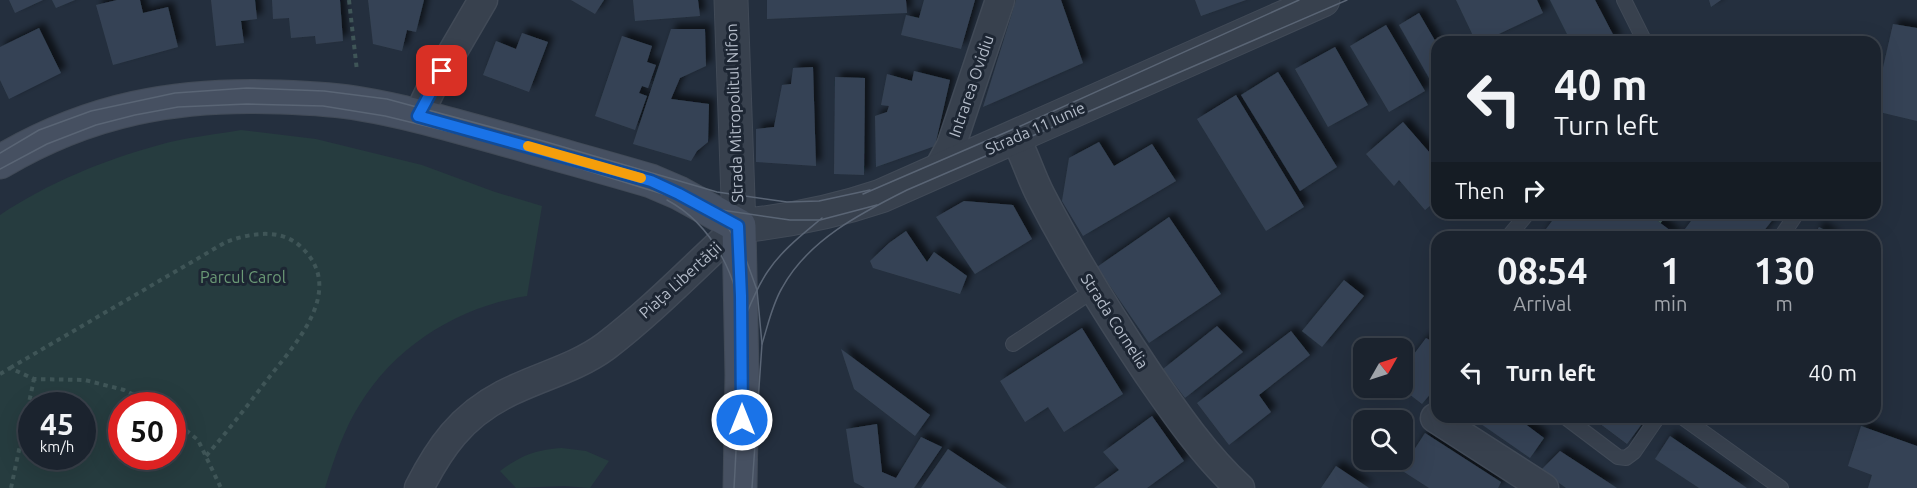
<!DOCTYPE html>
<html lang="en">
<head>
<meta charset="utf-8">
<style>
  :root { --surface:#1b232e; --page:#242b36; --text:#f1f3f6; --muted:#a0a4aa; --line:#39404a }
  body { margin:0; font-family:Ubuntu,sans-serif; background:var(--page); color:var(--text); height:100vh; display:flex; flex-direction:column; font-size:22px; white-space:nowrap }
  * { box-sizing:border-box; margin:0 }
  p { font-size:20px; color:var(--muted) }
  .icon { flex:none; width:33px; height:33px; fill:none; stroke:currentColor; stroke-width:2; stroke-linecap:round; stroke-linejoin:round }
  .map { position:relative; flex:1; overflow:hidden }
  .side { position:absolute; left:1431px; top:231px; width:450px; height:192px; display:flex; flex-direction:column; background:var(--surface); border-radius:18px; box-shadow:0 6px 24px #0002,0 0 0 2px var(--line) }
  .side>* { flex:none }
  .guide { position:absolute; left:1431px; top:36px; width:450px; height:183px; border-radius:18px; box-shadow:0 6px 24px #0002,0 0 0 2px var(--line); background:#1b232e; color:var(--text); overflow:hidden }
  .needle { width:39px; rotate:51deg }
  .controls { position:absolute; left:1353px; top:338px; display:grid; gap:12px }
  .controls a { display:grid; place-items:center; width:60px; height:60px; border-radius:12px; background:var(--surface); box-shadow:0 6px 24px #0002,0 0 0 2px var(--line); font-size:30px }
  .speed { position:absolute; left:18px; top:392px; display:flex; gap:12px; font-size:30px; font-weight:700; text-align:center }
  .speed>* { display:grid; place-content:center; width:78px; height:78px; border-radius:50%; background:var(--surface); box-shadow:0 6px 24px #0002,0 0 0 2px var(--line); line-height:1 }
  .speed small { font-size:15px; font-weight:400 }
  .speed .limit { border:9px solid #d22; background:#fff; color:#111 }
  .pin { position:absolute; display:grid; place-items:center; width:51px; height:51px; color:#fff; margin:-26px; border-radius:12px; box-shadow:0 3px 9px #0006 }
  .me { position:absolute; width:66px; margin:-33px; rotate:0deg; stroke-linejoin:round; filter:drop-shadow(0 0 4px #0008) }
  .turn { display:flex; align-items:center; gap:21px; height:126px; padding:0 24px; font-size:27px }
  .turn .icon { width:78px; height:78px; stroke-width:2.5 }
  .turn b { display:block; font-size:42px; line-height:51px }
  .then { display:flex; align-items:center; height:57px; padding:0 24px; background:#0003; gap:12px; font-size:22px }
  .eta { display:flex; justify-content:space-evenly; align-items:center; height:102px; text-align:center }
  .eta b { font-size:36px; font-weight:700; line-height:42px }
  ul { padding:0; list-style:none }
  li { display:flex; align-items:center; gap:18px; height:78px; padding:0 24px }
  li div { flex:1 }
  li b { display:block; font-size:22px }
  li em { font-style:normal }
  .map>svg:first-child { display:block }
  .green { fill:#263c3f; fill-rule:evenodd }
  .building { fill:#364354; filter:url(#shadow) }
  .lines { fill:none; stroke-linecap:round; stroke-linejoin:round }
  .service-casing { stroke:#414a57; stroke-width:16 }
  .minor-casing { stroke:#414a57; stroke-width:31 }
  .tertiary-casing { stroke:#414a57; stroke-width:35 }
  .secondary-casing { stroke:#414a57; stroke-width:35 }
  .path { stroke:#3f5557; stroke-width:4; stroke-dasharray:4.5 4.5; stroke-linecap:butt }
  .service { stroke:#38414e; stroke-width:14 }
  .minor { stroke:#38414e; stroke-width:28 }
  .tertiary { stroke:#38414e; stroke-width:33 }
  .secondary { stroke:#465061; stroke-width:33 }
  .tram { stroke:#5a6575; stroke-width:1.5 }
  .route-casing { stroke:#114b97; stroke-width:15 }
  .route { stroke:#1a73e8; stroke-width:10 }
  .slow { stroke:#f59e0b; stroke-width:10 }
  .labels { text-anchor:middle; dominant-baseline:central; stroke-width:6; stroke-linejoin:round; paint-order:stroke }
  .street-label { font-size:16px; fill:#b4bcc9; stroke:#1d2633 }
  .park-label { font-size:16px; fill:#6b9a76; stroke:#1d2633 }
</style>
</head>
<body>
<div class="map">
<svg width="1917" height="488" viewBox="0 0 1917 488">
  <defs>
    <filter id="shadow"><feDropShadow dx="5.5" dy="-5.5" stdDeviation="3" flood-color="#0009"/></filter>
  </defs>
  <rect width="100%" height="100%" fill="#242f3e"/>
  <g class="green">
    <path d="M241 130 316 139 422 165 495 192 542 206 527 296C460 306 396 345 360 404 344 429 334 459 325 488H0V215C48 183 104 160 159 145 186 137 214 135 241 130ZM32 405H82V456H32ZM122 405H172V456H122Z"/>
    <path d="M562 448 586 451 609 461 590 488 564 486 516 488 500 471C522 455 535 450 562 448Z"/>
  </g>
  <g class="building">
    <path d="M9 0H43L15 13Z"/>
    <path d="M52 0H75L56 8Z"/>
    <path d="M117 0H140L143 13 168 7 178 47 113 65 96 5Z"/>
    <path d="M211 0H255L257 19 241 21 244 43 216 46Z"/>
    <path d="M272 0H340L343 41 316 44 315 36 291 38 289 18 273 19Z"/>
    <path d="M368 0H424L416 32 407 30 402 51 373 44Z"/>
    <path d="M571 0H604L595 14Z"/>
    <path d="M633 0H698L700 16 635 21Z"/>
    <path d="M767 0H906L907 13 767 19Z"/>
    <path d="M924 0H975L961 49 901 35 906 15 919 18Z"/>
    <path d="M1016 0H1061L1083 63 983 107Z"/>
    <path d="M1195 0H1246L1201 16Z"/>
    <path d="M1456 0H1537L1543 13 1482 42H1476Z"/>
    <path d="M1550 0H1595L1617 42H1571Z"/>
    <path d="M1709 0H1721L1711 7Z"/>
    <path d="M1419 13 1437 44V92L1399 25Z"/>
    <path d="M1893 24 1917 28V121L1875 111V102Z"/>
    <path d="M1386 25 1425 91 1389 112 1350 46Z"/>
    <path d="M39 28 61 73 9 99 0 80V47Z"/>
    <path d="M671 29H705L706 66 680 78 671 99 709 104 708 142 697 151 691 161 633 144Z"/>
    <path d="M522 33 548 42 529 92 483 75 496 41 516 49Z"/>
    <path d="M622 36 652 46 647 62 656 65 648 88 642 86 639 93 647 96 635 130 595 116Z"/>
    <path d="M1335 47 1368 105 1328 127 1295 69Z"/>
    <path d="M813 67 816 166 756 162V129L774 127 782 85 791 84 793 68Z"/>
    <path d="M914 71 950 80 935 146 876 167 875 116 887 112 889 106 881 105 887 74 912 81Z"/>
    <path d="M1278 72 1337 167 1300 191 1241 95Z"/>
    <path d="M835 77 865 78 864 175 834 174Z"/>
    <path d="M1236 95 1304 207 1266 231 1197 119Z"/>
    <path d="M1403 122 1437 161V200L1425 210 1399 180 1394 186 1366 154Z"/>
    <path d="M1099 142 1114 166 1152 144 1176 181 1083 236 1062 201 1069 158Z"/>
    <path d="M964 201 1013 205 1032 239 975 274 936 217Z"/>
    <path d="M1558 213H1647L1679 237 1697 213H1778L1759 237H1540Z"/>
    <path d="M1169 217 1221 294 1149 343 1097 267Z"/>
    <path d="M1819 227 1837 237H1813Z"/>
    <path d="M906 231 927 262 934 252 967 276 960 294 873 268 870 261 889 243Z"/>
    <path d="M1344 280 1364 296 1322 347 1302 331Z"/>
    <path d="M1217 326 1243 352 1185 398 1163 369Z"/>
    <path d="M1082 328 1123 394 1064 432 1048 407 1025 422 1000 381Z"/>
    <path d="M1291 331 1310 355 1259 395 1271 412 1229 445 1197 403Z"/>
    <path d="M1426 338 1437 344V386L1422 404 1400 387H1402V370Z"/>
    <path d="M841 349 930 415 915 436 854 389Z"/>
    <path d="M1152 416 1184 461 1147 488H1094L1119 470 1103 452Z"/>
    <path d="M1471 417H1516L1544 438 1530 458Z"/>
    <path d="M1591 417H1647L1627 444Z"/>
    <path d="M1758 417H1776L1771 424Z"/>
    <path d="M877 424 882 472 896 478 921 437 942 447 914 488H865L854 482 846 429Z"/>
    <path d="M1861 426 1917 446V488H1868L1872 475 1848 466Z"/>
    <path d="M1425 433 1501 482 1498 488H1429L1401 470Z"/>
    <path d="M1670 436 1747 488H1699L1655 459Z"/>
    <path d="M948 449 1007 488H921Z"/>
    <path d="M1560 451 1617 488H1566L1541 470Z"/>
    <path d="M1336 466 1369 488H1321Z"/>
  </g>
  <g class="lines">
    <g class="service-casing">
      <g id="service">
        <path d="M1624 0 1645 42"/>
        <path d="M1508 237 1528 213"/>
        <path d="M1781 237 1797 213"/>
        <path d="M1013 344 1094 290"/>
        <path d="M1565 417 1618 457 1626 458 1634 452 1658 417"/>
        <path d="M1682 417 1781 488"/>
      </g>
    </g>
    <g class="minor-casing">
      <g id="minor">
        <path d="M418 116 431 89 483 0"/>
        <path d="M1015 137C1025 156 1031 177 1041 196 1073 258 1110 317 1149 375 1176 414 1205 456 1240 488"/>
        <path d="M938 170 951 146 1000 0"/>
        <path d="M1435 418 1544 488"/>
        <path d="M419 488C440 447 461 417 503 395 537 377 575 369 606 346 653 310 695 266 739 226"/>
      </g>
    </g>
    <g class="tertiary-casing">
      <path id="tertiary" d="M731 0 739 226C788 221 834 212 881 196L1323 0"/>
    </g>
    <g class="secondary-casing">
      <path id="secondary" d="M0 162C89 109 177 93 279 97 306 98 334 99 361 104 410 112 459 127 507 140 555 154 604 167 651 181L679 193 739 226 742 375 740 488"/>
    </g>
    <g class="path">
      <path d="M349 0 357 71"/>
      <path d="M1659 222 1666 213"/>
      <path d="M10 368 226 242C250 233 280 228 300 246 348 289 295 344 267 380 247 406 228 431 206 456"/>
      <path d="M0 374 10 368 34 379 85 380 124 390 155 405"/>
      <path d="M172 419 198 440 221 488"/>
      <path d="M11 488 34 379"/>
    </g>
    <use href="#service" class="service"/>
    <use href="#minor" class="minor"/>
    <use href="#tertiary" class="tertiary"/>
    <use href="#secondary" class="secondary"/>
    <g class="tram">
      <path d="M0 153 39 130 91 111 175 93 247 88 324 91 387 99 543 141 717 192 787 202 819 201 870 190"/>
      <path d="M0 169 47 144 96 125 135 115 178 107 247 104 323 106 385 116 455 133 540 156 708 208 790 220H820L877 205"/>
      <path d="M863 194 1016 128 1299 0"/>
      <path d="M667 200C712 224 740 278 741 328 742 350 740 371 739 392 737 424 736 456 734 488"/>
      <path d="M706 206 729 229 744 254 757 290 762 344 752 488"/>
      <path d="M741 327C749 308 756 288 768 271 782 250 803 234 822 218"/>
      <path d="M762 344C768 325 772 305 782 288 808 240 861 213 907 190L1347 0"/>
    </g>
  </g>
  <g class="lines">
    <g class="route-casing">
      <path id="route" d="M442 71 418 116 651 181 679 194 738 226 741 296 742 420"/>
    </g>
    <use href="#route" class="route"/>
    <path class="slow" d="M528 146 641 178"/>
  </g>
  <g class="labels">
    <g class="street-label">
      <text transform="translate(971 86) rotate(-71)">Intrarea Ovidiu</text>
      <text transform="translate(734 113) rotate(-92)">Strada Mitropolitul Nifon</text>
      <text transform="translate(1035 128) rotate(-24)">Strada 11 Iunie</text>
      <text transform="translate(680 280) rotate(-42)">Piața Libertății</text>
      <text transform="translate(1115 321) rotate(57)">Strada Cornelia</text>
    </g>
    <g class="park-label">
      <text x="243" y="277">Parcul Carol</text>
    </g>
  </g>
</svg>
<div class="controls">
<a><svg class="needle" viewBox="-14 -14 28 28"><path d="M0-13l5 13h-10z" fill="#e53935"/><path d="M0 13l5-13h-10z" fill="#a0a4aa"/></svg></a>
<a><svg class="icon" aria-label="search" viewBox="0 0 24 24"><circle cx="10" cy="10" r="6"/><path d="M15 15l6 6"/></svg></a>
</div>
<div class="speed"><div>45<small>km/h</small></div><div class="limit">50</div></div>
<div class="pin" style="left:442px;top:71px;background:#d93025"><svg class="icon" aria-label="arrive" viewBox="0 0 24 24"><path d="M6 21V4h12l-3 4 3 4H6"/></svg></div>
<svg class="me" style="left:742px;top:420px" viewBox="-20 -20 40 40"><circle r="17" fill="#1a73e8" stroke="#fff" stroke-width="3"/><path d="M0-11L8 9 0 5-8 9z" fill="#fff"/></svg>
<div class="guide">
<div class="turn"><svg class="icon" aria-label="left" viewBox="0 0 24 24"><path d="M17 20v-9H6M10 6l-5 5 5 5"/></svg><div><b>40 m</b>Turn left</div></div>
<div class="then">Then<svg class="icon" aria-label="right" viewBox="0 0 24 24"><path d="M7 20v-9h11M14 6l5 5-5 5"/></svg></div>
</div>
<section class="side">
<div class="eta">
<div><b>08:54</b><p>Arrival</p></div>
<div><b>1</b><p>min</p></div>
<div><b>130</b><p>m</p></div>
</div>
<ul>
<li><svg class="icon" aria-label="left" viewBox="0 0 24 24"><path d="M17 20v-9H6M10 6l-5 5 5 5"/></svg><div><b>Turn left</b></div><em>40 m</em></li>
</ul>
</section>
</div>
</body>
</html>
